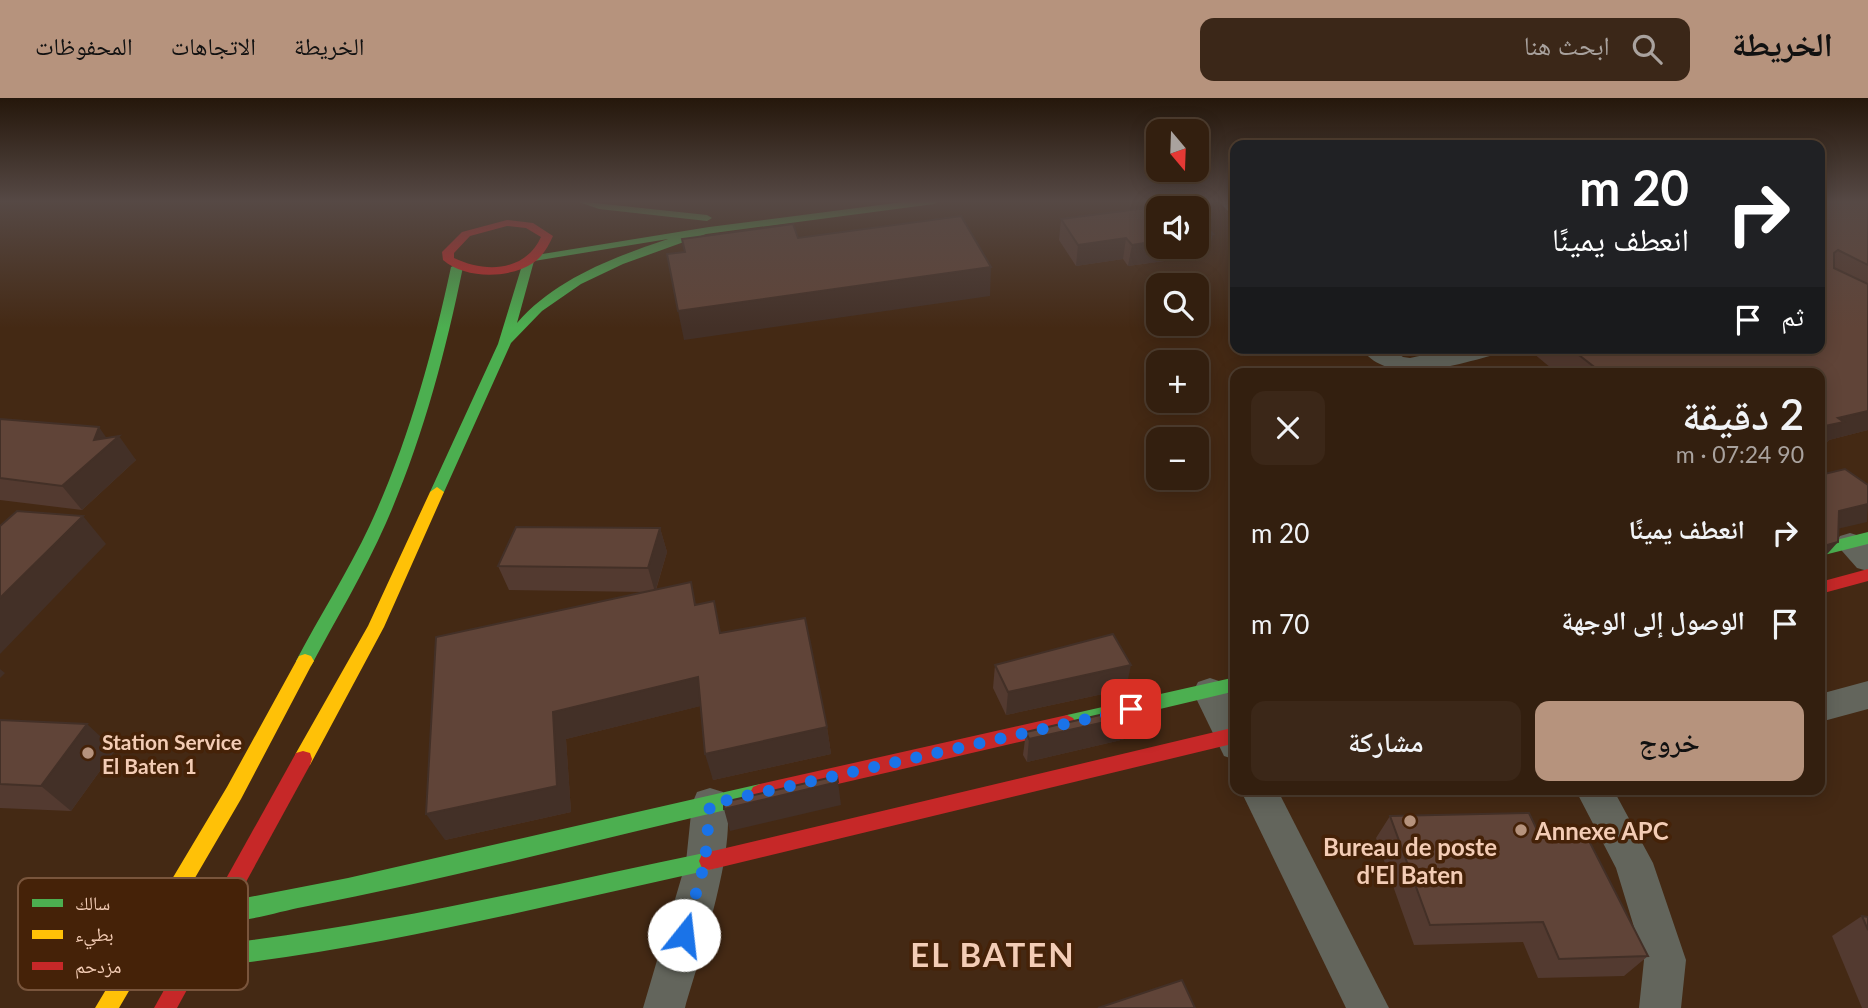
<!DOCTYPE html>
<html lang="ar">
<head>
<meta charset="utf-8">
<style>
  :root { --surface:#331f0f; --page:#3b2718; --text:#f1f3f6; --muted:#a9a29e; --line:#4e3d2f; --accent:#b6937d }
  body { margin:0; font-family:Lato,"Noto Naskh Arabic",sans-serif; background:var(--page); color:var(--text); direction:rtl; height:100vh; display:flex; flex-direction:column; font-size:26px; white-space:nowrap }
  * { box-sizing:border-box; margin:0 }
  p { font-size:23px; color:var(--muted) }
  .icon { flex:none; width:38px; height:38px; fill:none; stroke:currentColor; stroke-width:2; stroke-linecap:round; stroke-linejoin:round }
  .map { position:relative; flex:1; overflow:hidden; direction:ltr }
  .side { position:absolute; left:1230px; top:270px; width:595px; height:427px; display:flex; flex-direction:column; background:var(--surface); border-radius:14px; box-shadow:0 4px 18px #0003,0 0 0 2px var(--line); direction:rtl }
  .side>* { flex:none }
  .hud { position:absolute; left:1230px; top:42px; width:595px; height:214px; border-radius:14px; box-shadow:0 4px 18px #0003,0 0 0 2px var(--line); direction:rtl; background:#202124; color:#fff; overflow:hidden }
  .needle { width:46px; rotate:161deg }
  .tools { position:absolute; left:1146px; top:21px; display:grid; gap:14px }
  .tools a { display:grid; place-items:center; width:63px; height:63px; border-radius:14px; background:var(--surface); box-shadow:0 4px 18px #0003,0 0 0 2px var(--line); font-size:35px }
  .pin { position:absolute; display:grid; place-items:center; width:60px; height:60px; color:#fff; margin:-30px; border-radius:14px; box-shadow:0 4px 10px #0006 }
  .me { position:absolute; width:77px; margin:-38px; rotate:16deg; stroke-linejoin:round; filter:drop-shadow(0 0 5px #0008) }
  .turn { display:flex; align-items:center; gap:24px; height:147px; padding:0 21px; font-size:32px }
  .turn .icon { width:91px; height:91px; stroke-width:2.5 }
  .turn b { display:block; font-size:49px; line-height:60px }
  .then { display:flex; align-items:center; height:66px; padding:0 21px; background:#0003; gap:14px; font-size:26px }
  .round { display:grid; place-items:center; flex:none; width:74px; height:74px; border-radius:14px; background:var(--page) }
  .head { display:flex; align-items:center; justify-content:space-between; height:119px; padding:0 21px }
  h1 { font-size:42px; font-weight:600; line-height:52px }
  .primary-button { display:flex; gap:14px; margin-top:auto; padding:14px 21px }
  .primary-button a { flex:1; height:80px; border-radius:14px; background:var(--accent); color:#111; font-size:28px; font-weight:600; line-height:80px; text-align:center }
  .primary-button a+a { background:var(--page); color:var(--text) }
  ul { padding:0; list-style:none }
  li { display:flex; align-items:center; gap:21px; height:91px; padding:0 21px }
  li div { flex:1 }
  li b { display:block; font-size:26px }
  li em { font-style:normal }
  header { display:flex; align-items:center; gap:42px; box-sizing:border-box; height:98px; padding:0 35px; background:var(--accent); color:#111 }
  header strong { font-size:33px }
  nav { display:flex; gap:38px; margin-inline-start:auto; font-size:24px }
  .search { width:490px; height:63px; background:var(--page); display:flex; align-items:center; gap:18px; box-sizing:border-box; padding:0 24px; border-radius:14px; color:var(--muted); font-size:26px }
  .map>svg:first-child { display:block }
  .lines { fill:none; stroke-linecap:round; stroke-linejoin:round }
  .street { fill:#63655c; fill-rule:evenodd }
  .fast { fill:#4caf50; fill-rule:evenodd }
  .slow { fill:#ffc107; fill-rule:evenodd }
  .jam { fill:#c62828; fill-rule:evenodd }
  .wall { fill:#533a30 }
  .shaded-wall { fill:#433027 }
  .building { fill:#604438; stroke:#433027; stroke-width:2 }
  .route { stroke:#1a73e8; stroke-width:12; stroke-dasharray:0 21.6 }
  .poi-dot { fill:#b6937d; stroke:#452208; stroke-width:2.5 }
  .labels { text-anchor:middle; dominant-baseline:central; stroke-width:7; stroke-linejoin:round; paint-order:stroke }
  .poi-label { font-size:21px; font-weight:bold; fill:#f3ccb5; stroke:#452208; text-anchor:start }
  .near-poi-label { font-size:24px; font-weight:bold; fill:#f3ccb5; stroke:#452208; text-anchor:start }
  .near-district-label { font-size:33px; font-weight:bold; letter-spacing:2px; fill:#f3ccb5; stroke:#452208 }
  .key { fill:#452208; stroke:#79553c; stroke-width:2 }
  .key-label { font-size:19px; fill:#f3ccb5 }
</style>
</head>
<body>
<header>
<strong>الخريطة</strong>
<div class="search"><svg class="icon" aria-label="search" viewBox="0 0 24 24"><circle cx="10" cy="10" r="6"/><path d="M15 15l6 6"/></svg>ابحث هنا</div>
<nav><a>الخريطة</a><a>الاتجاهات</a><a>المحفوظات</a></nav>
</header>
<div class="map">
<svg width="1868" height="910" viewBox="0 0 1868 910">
  <rect width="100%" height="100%" fill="#442914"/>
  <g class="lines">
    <g class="street">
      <path d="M1218 103H1236V116L1229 114Z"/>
      <path d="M1361 250H1390L1403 259 1410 260 1456 250H1505L1501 255C1462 265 1389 291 1361 250Z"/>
      <path d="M1850 435 1860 438 1868 445V473L1857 470 1835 445 1840 438Z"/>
      <path d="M1210 580 1222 584 1236 611V662L1224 658 1193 594 1198 584Z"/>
      <path d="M1868 583V611L1820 624V596Z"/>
      <path d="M710 690 723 694C743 736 698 863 685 910H643L686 764 692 706 697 694Z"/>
      <path d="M1240 691H1277L1389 910H1346Z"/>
      <path d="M1575 691H1613L1653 765 1686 862 1681 910H1639L1644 862 1616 770Z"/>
    </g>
    <g class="fast">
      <path d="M576 103 707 117 712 120 707 123 599 111Z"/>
      <path d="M911 103H939L934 106 706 136 623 166 581 186 542 213 511 245 444 394 437 399 430 394 498 246 523 164 530 158 709 129ZM668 141C614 159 555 181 517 225L534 163Z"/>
      <path d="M457 166 463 169C445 257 422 343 386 425 364 475 336 521 311 568L305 570 299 568 296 563C320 517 348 474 370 427 408 345 432 257 451 169Z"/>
      <path d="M1868 434V446L1820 458V446Z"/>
      <path d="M1236 579V593L1067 633 1061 630 1058 625 1061 620 1067 617Z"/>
      <path d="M760 686 767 689 770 695 767 701 760 704C608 739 457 779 303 809 272 815 218 833 189 821L185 814 189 807 196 804 219 805 348 780Z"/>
      <path d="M709 754 716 756 719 763 716 770 709 772C531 811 352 857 170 873L162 870 159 862 162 854 170 851C352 835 531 791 709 754Z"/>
    </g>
    <g class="slow">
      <path d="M437 389 444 394 384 529 310 667 303 669 296 667 294 661 296 655 368 528 430 394Z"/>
      <path d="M305 556 311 558 314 563 311 568 241 701 119 910H95L227 689 299 558Z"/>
    </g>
    <g class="jam">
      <path d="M507 122 533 125 553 138C548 149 543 158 533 165 509 181 465 181 443 162L442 154 462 134ZM507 128 526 130 541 139C525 174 485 175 454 160V155L470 138Z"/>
      <path d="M1868 471V483L1820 496V484Z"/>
      <path d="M1067 617 1073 620 1076 625 1073 630 1067 633 760 704 753 701 750 695 753 689 760 686Z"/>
      <path d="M1236 629V645L709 772 702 770 699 763 702 756 709 754Z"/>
      <path d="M303 653 310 655 312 661 310 667 177 910H154L296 655Z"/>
    </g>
  </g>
  <g class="wall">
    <path d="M1820 103H1868V332L1829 342 1824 348 1820 349V275H1557L1527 250H1820Z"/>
    <path d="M1061 121 1208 157 1128 168 1123 161 1076 168 1059 142Z"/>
    <path d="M1403 250H1442L1410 257Z"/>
    <path d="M0 321 107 340 136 362 82 412 0 402Z"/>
    <path d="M660 430 667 454 656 492 697 506 721 535 827 629 831 656 713 682 700 608 566 641 571 714 445 742 645 494 509 492 498 468Z"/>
    <path d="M995 567 1126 591 1006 617 993 590Z"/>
    <path d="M1152 612 1146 635 1117 643 1027 664 1023 657 1026 634Z"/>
    <path d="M0 622 115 652 71 713 0 710Z"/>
    <path d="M1390 718 1538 734 1648 858 1624 878 1538 880 1523 844 1414 847 1376 740Z"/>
    <path d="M1862 818 1868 819V910H1862L1832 838Z"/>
  </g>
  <g class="shaded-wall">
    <path d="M1213 136 1208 157 1128 168 1132 147 1158 143V149H1197V138Z"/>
    <path d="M1126 140 1123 161 1076 168 1078 147Z"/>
    <path d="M991 169 990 198 684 242 678 213Z"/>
    <path d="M1413 250H1442L1410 257Z"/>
    <path d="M1868 313V332L1829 342 1824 348 1820 349V329L1838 320Z"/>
    <path d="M99 329 110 345 119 338 136 362 82 412 62 388 94 342Z"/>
    <path d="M1868 406 1867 424 1820 435 1839 413Z"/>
    <path d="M83 418 106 446 0 556V500Z"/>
    <path d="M660 430 667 454 655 494 648 470Z"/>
    <path d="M1838 444 1820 464V449Z"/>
    <path d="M1131 567 1126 591 1006 617 1008 594Z"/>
    <path d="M0 571 5 575 0 580Z"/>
    <path d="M698 579 705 607 566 641 571 714 445 742 426 716 553 614Z"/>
    <path d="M1152 612 1146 635 1117 643 1027 664 1029 641Z"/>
    <path d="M87 626 115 652 71 713 41 688Z"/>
    <path d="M827 629 831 656 713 682 705 656Z"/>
    <path d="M838 684 841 707 730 733 724 711Z"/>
  </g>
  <g class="building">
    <path d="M1820 103H1868V167L1838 152 1834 155V170L1868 186V313L1838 320 1844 324 1820 329V275H1602L1570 250H1820Z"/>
    <path d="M1185 105 1190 110H1158V143L1132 147 1126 140 1078 147 1061 121Z"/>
    <path d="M961 118 991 169 678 213 667 156 685 154 682 141 793 126 798 140Z"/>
    <path d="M1197 119 1213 136 1197 138Z"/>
    <path d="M0 321 99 329 94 342 119 338 62 388 0 380Z"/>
    <path d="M1845 371 1868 387V406L1839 413 1838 444 1820 449V377Z"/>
    <path d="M17 413 83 418 0 500V428Z"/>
    <path d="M516 429 660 430 648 470 498 468Z"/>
    <path d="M691 484 695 507 714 503 720 535 805 520 827 629 705 656 698 579 553 614 557 688 426 716 436 539Z"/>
    <path d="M1113 536 1131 567 1008 594 995 567Z"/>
    <path d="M1148 606 1152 612 1123 620 1029 641 1026 634Z"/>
    <path d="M0 622 87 626 41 688 0 686Z"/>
    <path d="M837 678 838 684 724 711V704Z"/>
    <path d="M1529 715 1538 734 1584 733 1648 858 1559 861 1543 824 1430 827 1390 718Z"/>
    <path d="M1862 818 1868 819V832Z"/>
    <path d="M1182 882 1195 910H1098Z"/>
  </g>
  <linearGradient id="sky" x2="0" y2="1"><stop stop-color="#25170b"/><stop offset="0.45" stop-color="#564945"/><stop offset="1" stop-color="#564945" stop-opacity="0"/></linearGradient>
  <rect width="1868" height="230" fill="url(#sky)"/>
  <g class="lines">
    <path class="route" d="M684 837 705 764 710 706 1131 611"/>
  </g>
  <g class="poi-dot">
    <circle cx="88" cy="655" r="7"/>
    <circle cx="1410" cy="723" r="7"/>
    <circle cx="1521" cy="732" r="7"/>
  </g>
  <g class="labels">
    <g class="poi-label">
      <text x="102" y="643">Station Service<tspan x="102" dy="24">El Baten 1</tspan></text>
    </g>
    <g class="near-poi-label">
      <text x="1535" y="732">Annexe APC</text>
      <text x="1410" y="748" text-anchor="middle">Bureau de poste<tspan x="1410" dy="28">d'El Baten</tspan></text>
    </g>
    <g class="near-district-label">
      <text x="993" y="856">EL BATEN</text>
    </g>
  </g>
  <rect x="18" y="780" width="230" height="112" rx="10" class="key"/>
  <rect x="32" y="801" width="31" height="8" fill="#4caf50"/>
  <rect x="32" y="832" width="31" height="9" fill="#ffc107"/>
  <rect x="32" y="864" width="31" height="8" fill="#c62828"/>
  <g class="key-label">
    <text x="75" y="812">سالك</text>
    <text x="75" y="843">بطيء</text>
    <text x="75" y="875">مزدحم</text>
  </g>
</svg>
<div class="tools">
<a><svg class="needle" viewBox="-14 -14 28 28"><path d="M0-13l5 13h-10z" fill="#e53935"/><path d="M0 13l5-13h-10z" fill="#a9a29e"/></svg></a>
<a><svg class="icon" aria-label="sound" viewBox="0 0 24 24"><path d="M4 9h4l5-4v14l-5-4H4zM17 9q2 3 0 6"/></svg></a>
<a><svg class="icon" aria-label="search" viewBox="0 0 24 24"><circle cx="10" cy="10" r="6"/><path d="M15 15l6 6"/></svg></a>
<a>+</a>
<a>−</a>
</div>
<div class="pin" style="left:1131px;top:611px;background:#d93025"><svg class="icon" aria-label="arrive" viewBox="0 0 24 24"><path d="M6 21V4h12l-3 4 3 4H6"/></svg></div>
<svg class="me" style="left:684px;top:837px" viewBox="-20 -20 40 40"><circle r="19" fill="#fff"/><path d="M0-13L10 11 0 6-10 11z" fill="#1a73e8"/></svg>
<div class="hud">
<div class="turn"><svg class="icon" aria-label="right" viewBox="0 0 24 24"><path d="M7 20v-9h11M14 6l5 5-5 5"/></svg><div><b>20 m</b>انعطف يمينًا</div></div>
<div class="then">ثم<svg class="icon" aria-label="arrive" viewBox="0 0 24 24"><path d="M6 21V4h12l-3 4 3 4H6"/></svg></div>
</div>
<section class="side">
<div class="head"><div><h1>2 دقيقة</h1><p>90 m · 07:24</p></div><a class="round"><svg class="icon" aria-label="close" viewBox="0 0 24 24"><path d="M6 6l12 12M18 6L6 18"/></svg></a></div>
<ul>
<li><svg class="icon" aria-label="right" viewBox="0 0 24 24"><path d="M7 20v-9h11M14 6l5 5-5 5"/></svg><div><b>انعطف يمينًا</b></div><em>20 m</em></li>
<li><svg class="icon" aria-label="arrive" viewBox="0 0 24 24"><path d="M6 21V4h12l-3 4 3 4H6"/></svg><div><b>الوصول إلى الوجهة</b></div><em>70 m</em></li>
</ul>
<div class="primary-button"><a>خروج</a><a>مشاركة</a></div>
</section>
</div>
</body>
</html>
